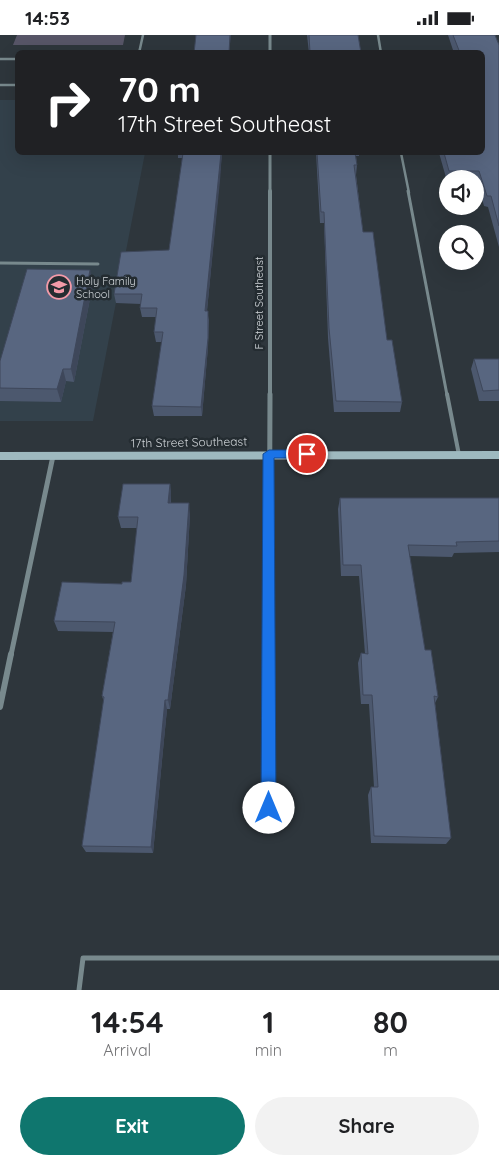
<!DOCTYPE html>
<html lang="en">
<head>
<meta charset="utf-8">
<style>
  :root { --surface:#fff; --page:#f2f2f2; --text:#202124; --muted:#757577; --accent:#0f766e }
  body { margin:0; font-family:Quicksand,sans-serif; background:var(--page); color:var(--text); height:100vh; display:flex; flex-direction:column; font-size:19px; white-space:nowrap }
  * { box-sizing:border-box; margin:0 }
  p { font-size:16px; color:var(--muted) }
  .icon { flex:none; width:28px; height:28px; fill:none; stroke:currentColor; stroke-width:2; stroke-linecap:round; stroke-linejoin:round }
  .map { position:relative; height:955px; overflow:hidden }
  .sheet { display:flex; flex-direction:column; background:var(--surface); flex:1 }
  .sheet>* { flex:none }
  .banner { position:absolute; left:15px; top:15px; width:470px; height:105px; border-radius:8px; box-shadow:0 5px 20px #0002; background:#202124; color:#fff; overflow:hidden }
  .fabs { position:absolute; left:439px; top:135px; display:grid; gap:10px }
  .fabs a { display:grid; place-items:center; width:45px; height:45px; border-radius:50%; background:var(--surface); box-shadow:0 5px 20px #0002; font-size:25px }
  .pin { position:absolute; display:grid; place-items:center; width:42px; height:42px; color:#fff; margin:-21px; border:2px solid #fff; border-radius:50%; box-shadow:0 1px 5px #0007 }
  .me { position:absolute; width:55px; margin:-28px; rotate:0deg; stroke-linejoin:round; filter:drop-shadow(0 0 4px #0008) }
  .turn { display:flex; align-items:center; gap:18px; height:105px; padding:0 20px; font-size:22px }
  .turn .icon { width:65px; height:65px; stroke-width:2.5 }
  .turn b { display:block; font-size:35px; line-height:42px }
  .eta { display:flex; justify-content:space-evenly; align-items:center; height:85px; text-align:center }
  .eta b { font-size:30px; font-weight:700; line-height:35px }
  .primary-button { display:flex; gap:10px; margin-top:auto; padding:10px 20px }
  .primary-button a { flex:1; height:58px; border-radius:30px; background:var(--accent); color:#fff; font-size:20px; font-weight:700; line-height:58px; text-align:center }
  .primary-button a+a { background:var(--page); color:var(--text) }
  .status { display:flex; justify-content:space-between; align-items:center; height:35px; padding:0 25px; background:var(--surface); direction:ltr }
  .status svg { height:14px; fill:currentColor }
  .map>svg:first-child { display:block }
  .built { fill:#33414b }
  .green { fill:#575567 }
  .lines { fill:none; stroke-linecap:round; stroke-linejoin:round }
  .lane-far3 { stroke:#78898d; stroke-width:2.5 }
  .lane-far2 { stroke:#78898d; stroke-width:3 }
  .lane-far1 { stroke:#78898d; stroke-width:4 }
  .lane { stroke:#78898d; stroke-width:5 }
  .street-far3 { stroke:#78898d; stroke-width:3 }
  .street-far2 { stroke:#78898d; stroke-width:4 }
  .street-far1 { stroke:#78898d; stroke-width:5 }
  .street { stroke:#78898d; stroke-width:6 }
  .secondary { fill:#9eb9bf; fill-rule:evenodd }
  .wall { fill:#4c586e }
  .shaded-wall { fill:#3e475a }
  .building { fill:#586680; stroke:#3e475a }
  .route { fill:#1a73e8; stroke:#114b97 }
  .labels { text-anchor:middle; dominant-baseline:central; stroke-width:5; stroke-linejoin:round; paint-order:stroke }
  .far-poi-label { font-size:11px; fill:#d0d5d9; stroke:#242c31; text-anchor:start }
  .far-street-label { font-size:11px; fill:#d0d5d9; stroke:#242c31 }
  .street-label { font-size:12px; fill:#d0d5d9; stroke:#242c31 }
</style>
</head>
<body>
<div class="status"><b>14:53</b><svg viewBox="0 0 49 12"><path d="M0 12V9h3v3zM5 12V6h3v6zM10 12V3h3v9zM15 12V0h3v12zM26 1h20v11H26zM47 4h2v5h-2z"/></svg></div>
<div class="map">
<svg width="499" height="955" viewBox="0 0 499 955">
  <rect width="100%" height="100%" fill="#2e363c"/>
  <path class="built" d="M0 65H17L18 118H145L93 386H0Z"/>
  <path class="green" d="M17 0H125L123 10H13Z"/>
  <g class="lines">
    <g class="lane-far3">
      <path d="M378 0 381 18"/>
      <path d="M139 18 143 0"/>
      <path d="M0 24H18"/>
      <path d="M0 50H18"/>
      <path d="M401 118 409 158"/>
    </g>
    <g class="lane-far2">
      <path d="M408 156 447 360"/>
      <path d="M0 228 98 229"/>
    </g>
    <path class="lane-far1" d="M447 359 459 420"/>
    <path class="lane" d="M79 955 83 923H499"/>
    <g class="street-far3">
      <path d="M270 0V18"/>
      <path d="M270 158V118"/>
    </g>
    <path class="street-far2" d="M270 360V156"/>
    <g class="street-far1">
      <path d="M11 620 53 421"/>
      <path d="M269 620 270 359"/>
    </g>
    <g class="street">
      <path d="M0 672 11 619"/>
      <path d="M269 773V619"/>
    </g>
    <path class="secondary" d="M499 416V424L0 425V417Z"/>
  </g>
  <g class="wall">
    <path d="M307 0H358L361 18H309Z"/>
    <path d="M448 0H495L499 10V212L488 172 484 171 477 146H475V144H448V146H447L439 118H482V18H454Z"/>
    <path d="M178 118H222L207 276 209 285 208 312 202 381H154L152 371 162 307H156L154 297 156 282H142L140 273 141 269 116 268 114 259 169 215 183 123H178Z"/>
    <path d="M316 118H359V121H356L357 130 356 140 363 197 387 305 402 367 400 377H334L328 303 324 188H320Z"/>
    <path d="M93 248 74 347 66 346 61 367 0 366V326Z"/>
    <path d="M474 324H499V366H479L471 334Z"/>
    <path d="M170 449 171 460V468L190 479 186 550 170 674H167L153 818 86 817 82 811 104 667 102 661 113 597 58 596 54 586 122 549 131 547 137 493H121L118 482Z"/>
    <path d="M340 463H499V517L454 518 452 522 409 521 425 615 438 662 435 668 451 803 446 809 371 808 368 760 371 752H374L369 669H361L358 628 361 618 365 619 359 541H341L338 474Z"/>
  </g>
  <g class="shaded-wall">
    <path d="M230 0H231L229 18Z"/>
    <path d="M221 118H222L220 146 206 285 205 276Z"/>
    <path d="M90 235 93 248 74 347 71 334Z"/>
    <path d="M208 276V312L202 381 201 372Z"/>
    <path d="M63 334 66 346 61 367 57 354Z"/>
    <path d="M170 449 171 460 170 479 168 468Z"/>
    <path d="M189 468 190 479 186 550 170 674 168 665Z"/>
    <path d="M165 665 167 674 153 818 151 812Z"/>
  </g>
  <g class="building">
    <path d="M196 0H230L229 18H194Z"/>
    <path d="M309 0H358L361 18H310Z"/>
    <path d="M453 0H495L499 10V191L491 161H487L479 136H449L444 118H482V18H460Z"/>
    <path d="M183 118H221L205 276H208V303L201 372 152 371 163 297H154L157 273H140L142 259H114L121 217 169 215Z"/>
    <path d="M317 118H355L357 130H354L363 197H373L387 305H392L402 367 336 366 329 293 324 177H321Z"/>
    <path d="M27 234 90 235 71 334H63L57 354 0 353V326Z"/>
    <path d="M474 324H499V355L483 356Z"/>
    <path d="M123 449H170L168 468H189L184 540 168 665H165L151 812 82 811 104 662 102 661 115 587 54 586 62 547 122 549V547H131L138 482H118Z"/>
    <path d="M340 463H499V506L456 507 457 511 408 510 425 615H431L438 662 434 661 451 803 374 801 371 752H378L372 660H363L361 618 368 619 361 530H343Z"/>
  </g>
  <path class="route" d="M269 415H307L312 419 307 423H274L276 773 274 778 269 780 263 778 261 773 263 419Z"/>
  <defs>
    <g id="school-ring" transform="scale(1.25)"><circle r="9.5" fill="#242c31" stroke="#f39aa8" stroke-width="1.5"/><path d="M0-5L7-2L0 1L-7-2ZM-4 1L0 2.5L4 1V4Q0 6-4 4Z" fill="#f39aa8"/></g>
  </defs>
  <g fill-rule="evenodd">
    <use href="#school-ring" x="59" y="252"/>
  </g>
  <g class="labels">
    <g class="far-poi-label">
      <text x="76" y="246">Holy Family<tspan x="76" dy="13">School</tspan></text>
    </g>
    <g class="far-street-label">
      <text transform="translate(259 268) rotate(-90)">F Street Southeast</text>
    </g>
    <g class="street-label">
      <text transform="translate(189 407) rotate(-1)">17th Street Southeast</text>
    </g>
  </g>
</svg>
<div class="fabs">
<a><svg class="icon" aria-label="sound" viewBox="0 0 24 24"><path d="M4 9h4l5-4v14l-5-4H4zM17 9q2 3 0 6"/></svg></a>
<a><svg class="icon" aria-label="search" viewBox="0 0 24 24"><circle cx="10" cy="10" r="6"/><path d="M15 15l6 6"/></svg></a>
</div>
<div class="pin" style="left:307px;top:419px;background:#d93025"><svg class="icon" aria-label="arrive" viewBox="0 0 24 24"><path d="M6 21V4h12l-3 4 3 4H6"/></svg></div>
<svg class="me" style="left:269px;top:773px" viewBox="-20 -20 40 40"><circle r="19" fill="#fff"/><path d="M0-13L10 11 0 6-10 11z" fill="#1a73e8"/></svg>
<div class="banner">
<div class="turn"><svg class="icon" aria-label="right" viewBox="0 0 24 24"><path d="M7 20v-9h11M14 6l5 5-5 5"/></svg><div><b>70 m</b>17th Street Southeast</div></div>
</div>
</div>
<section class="sheet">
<div class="eta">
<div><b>14:54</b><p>Arrival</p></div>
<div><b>1</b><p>min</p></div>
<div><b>80</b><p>m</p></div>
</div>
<div class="primary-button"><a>Exit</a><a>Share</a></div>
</section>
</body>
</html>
